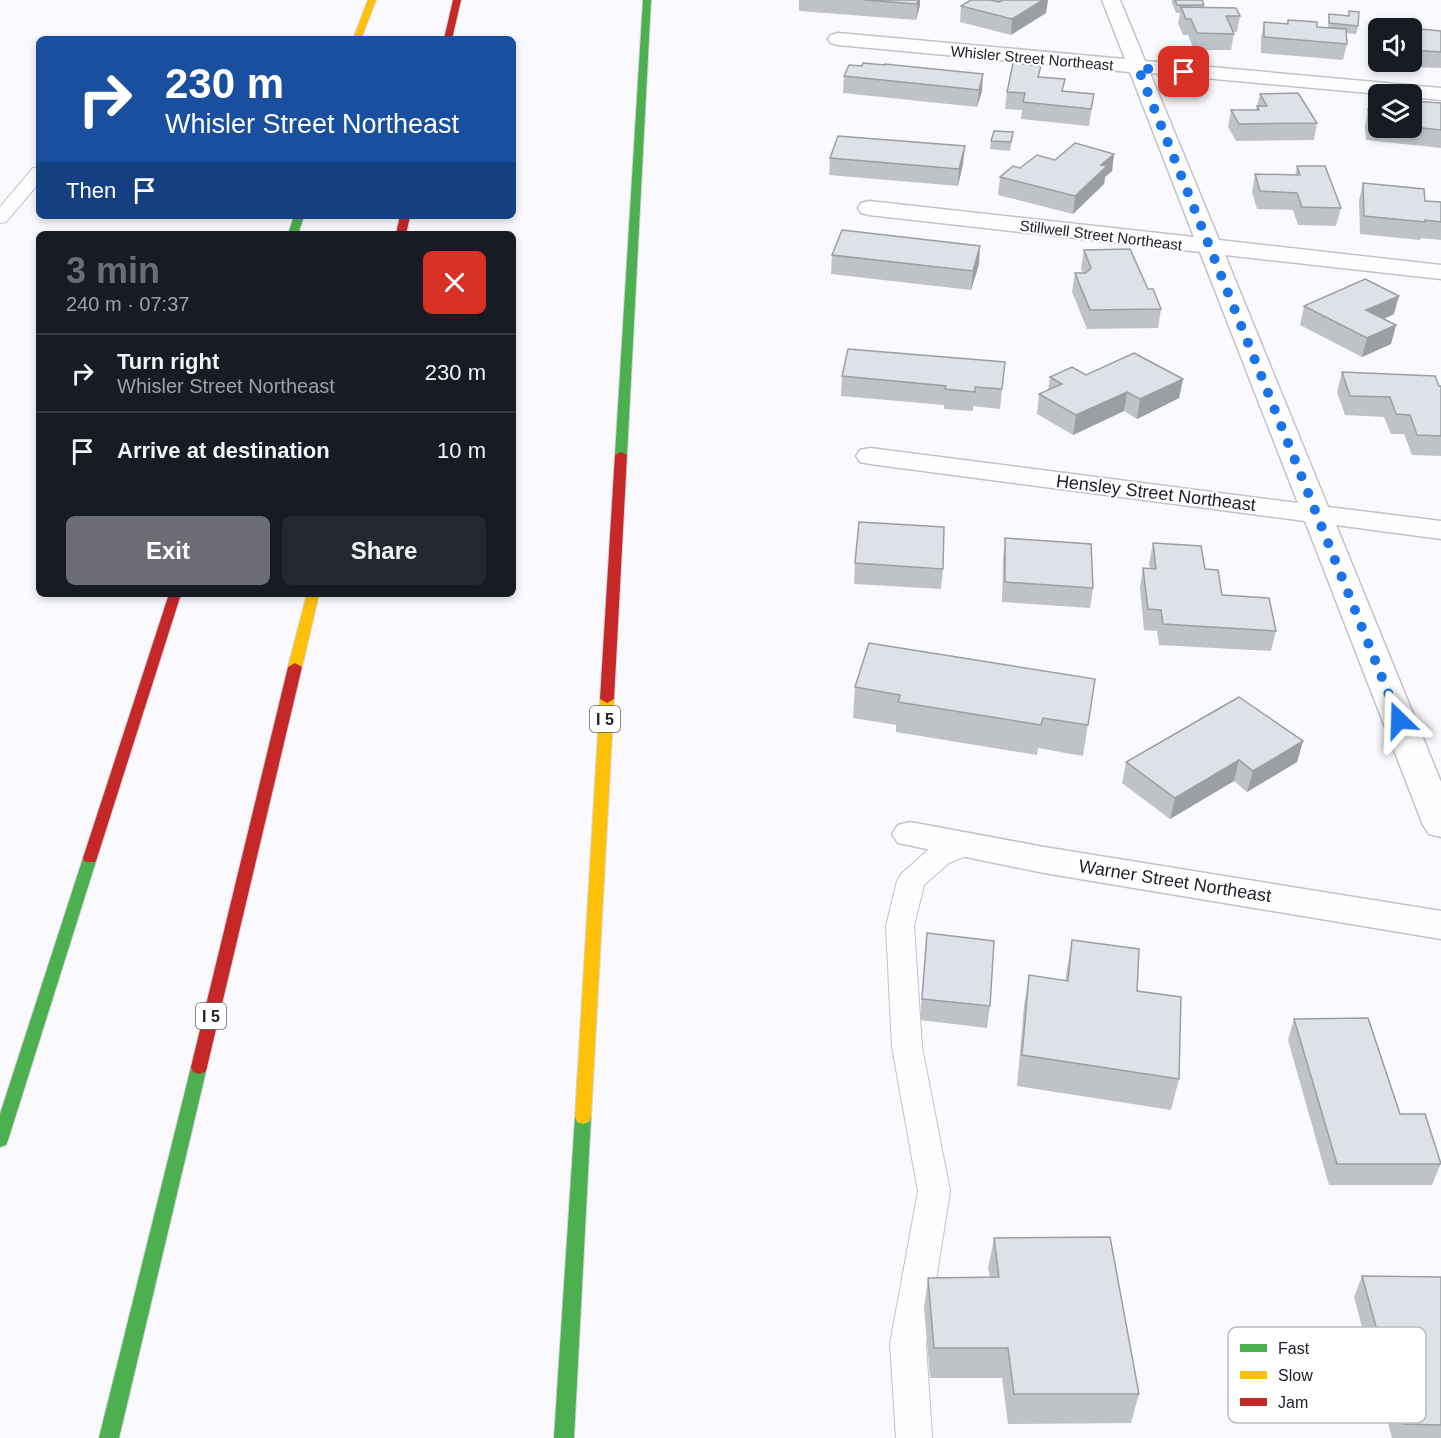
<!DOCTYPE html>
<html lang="en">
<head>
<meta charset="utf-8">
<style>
  :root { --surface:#171b24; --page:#242831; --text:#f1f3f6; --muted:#9ea1a6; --line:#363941; --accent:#6c6d74 }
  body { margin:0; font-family:Helvetica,sans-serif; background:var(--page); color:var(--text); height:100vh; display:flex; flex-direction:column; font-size:22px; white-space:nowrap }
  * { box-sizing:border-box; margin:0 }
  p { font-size:20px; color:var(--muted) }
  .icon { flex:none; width:33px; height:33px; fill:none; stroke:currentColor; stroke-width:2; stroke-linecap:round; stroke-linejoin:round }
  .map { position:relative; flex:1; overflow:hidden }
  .details { position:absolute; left:36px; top:231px; width:480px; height:366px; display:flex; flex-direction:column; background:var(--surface); border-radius:9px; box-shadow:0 3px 9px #0003 }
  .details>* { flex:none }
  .guide { position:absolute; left:36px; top:36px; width:480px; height:183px; border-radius:9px; box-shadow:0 3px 9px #0003; background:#1a4fa0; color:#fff; overflow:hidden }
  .fabs { position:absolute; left:1368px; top:18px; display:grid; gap:12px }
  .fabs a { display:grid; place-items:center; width:54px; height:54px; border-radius:9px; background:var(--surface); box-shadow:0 3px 9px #0003; font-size:30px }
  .pin { position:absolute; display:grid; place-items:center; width:51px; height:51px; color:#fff; margin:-26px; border-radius:12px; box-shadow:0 3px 9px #0006 }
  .me { position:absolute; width:66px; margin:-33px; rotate:338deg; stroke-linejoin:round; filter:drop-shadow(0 0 4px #0008) }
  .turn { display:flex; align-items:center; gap:21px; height:126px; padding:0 30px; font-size:27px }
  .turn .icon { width:78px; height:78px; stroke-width:2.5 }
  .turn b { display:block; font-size:42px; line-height:51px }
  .then { display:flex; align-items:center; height:57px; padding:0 30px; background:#0003; gap:12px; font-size:22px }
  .round { display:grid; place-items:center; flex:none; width:63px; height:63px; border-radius:9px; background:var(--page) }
  .overview { display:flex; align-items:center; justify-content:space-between; height:102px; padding:0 30px }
  h1 { font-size:36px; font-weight:700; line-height:45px; color:var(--accent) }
  .cta { display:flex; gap:12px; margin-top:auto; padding:12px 30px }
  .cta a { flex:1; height:69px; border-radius:9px; background:var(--accent); color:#fff; font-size:24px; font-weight:700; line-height:69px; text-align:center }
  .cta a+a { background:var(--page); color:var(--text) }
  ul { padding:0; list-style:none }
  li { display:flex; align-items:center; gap:18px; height:78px; padding:0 30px; border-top:2px solid var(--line) }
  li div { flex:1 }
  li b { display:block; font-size:22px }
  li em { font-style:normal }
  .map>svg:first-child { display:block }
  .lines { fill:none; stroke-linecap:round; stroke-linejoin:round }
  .lane-casing { stroke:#c2c2c9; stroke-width:2 }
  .street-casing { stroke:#c2c2c9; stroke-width:3 }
  .fast-casing { stroke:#d5d5d9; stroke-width:2 }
  .slow-casing { stroke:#d5d5d9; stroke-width:2 }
  .jam-casing { stroke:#d5d5d9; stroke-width:2 }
  .lane { fill:#fefeff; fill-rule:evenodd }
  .street { fill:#fefeff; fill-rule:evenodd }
  .fast { fill:#4caf50; fill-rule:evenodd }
  .slow { fill:#ffc107; fill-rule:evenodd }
  .jam { fill:#c62828; fill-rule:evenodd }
  .wall { fill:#bfc2c7 }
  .shaded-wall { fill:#9b9ea2 }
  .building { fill:#dee1e7; stroke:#9b9ea2; stroke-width:1.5 }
  .route { stroke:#1a73e8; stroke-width:10; stroke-dasharray:0 18 }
  .labels { text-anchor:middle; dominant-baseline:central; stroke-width:4.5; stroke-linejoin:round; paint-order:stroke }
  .far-street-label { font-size:15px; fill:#20212a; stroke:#fff }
  .shield { fill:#fff; stroke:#63646a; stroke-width:1.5 }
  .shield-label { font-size:16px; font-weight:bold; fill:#20212a }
  .street-label { font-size:18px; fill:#20212a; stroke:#fff }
  .key { fill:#fff; stroke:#bcbcbf; stroke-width:1.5 }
  .key-label { font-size:16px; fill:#20212a }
</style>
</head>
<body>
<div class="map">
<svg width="1441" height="1438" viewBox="0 0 1441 1438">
  <rect width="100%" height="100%" fill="#fafafe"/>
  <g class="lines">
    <g class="lane-casing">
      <g id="lane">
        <path d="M39 167V183L6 222 0 223V207L33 168Z"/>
        <path d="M965 835 975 838 979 845 975 852 949 863 924 885 914 926 922 1047 950 1191 926 1344 932 1438H896L890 1344 918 1191 892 1047 886 926 897 881 901 874 929 849Z"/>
      </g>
    </g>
    <g class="street-casing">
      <g id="street">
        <path d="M1102 0H1120L1145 61 1441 88V100L1412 97V94H1380L1150 73 1219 240 1441 265V279L1225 255 1328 507 1441 521V539L1336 525 1441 782V837L1429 834 1423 825 1305 521 870 464 860 462 856 456 860 450 870 448 1298 503 1200 252 869 215 861 213 858 208 861 203 869 201 1194 237 1130 72 838 45 831 43 828 39 831 35 838 33 1125 59Z"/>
        <path d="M910 822 1044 847 1441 911V939L1044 873 898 843 892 834 898 825Z"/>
      </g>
    </g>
    <g class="fast-casing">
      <g id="fast">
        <path d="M643 0H651L627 455 621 458 615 455Z"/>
        <path d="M294 216H304L298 234H288Z"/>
        <path d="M90 853 95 854 97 858 8 1140 6 1145 0 1147V1114L83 858 85 854Z"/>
        <path d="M199 1060 205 1062 207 1067 119 1438H99L191 1067 193 1062Z"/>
        <path d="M583 1110 589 1112 591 1117 574 1438H554L575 1117 577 1112Z"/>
      </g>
    </g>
    <g class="slow-casing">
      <g id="slow">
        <path d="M368 0H376L361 39H353Z"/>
        <path d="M307 594H319L302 667 295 671 288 667Z"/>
        <path d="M607 695 614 699 591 1117 589 1122 583 1124 577 1122 575 1117 600 699Z"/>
      </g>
    </g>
    <g class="jam-casing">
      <g id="jam">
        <path d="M453 0H461L452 39H444Z"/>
        <path d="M400 216H410L406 234H396Z"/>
        <path d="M621 452 627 455 614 699 607 703 600 699 615 455Z"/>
        <path d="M169 594H181L97 858 95 862H85L83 858Z"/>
        <path d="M295 663 302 667 207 1067 205 1072 199 1074 193 1072 191 1067 288 667Z"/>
      </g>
    </g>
    <use href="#lane" class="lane"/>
    <use href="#street" class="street"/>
    <use href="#fast" class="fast"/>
    <use href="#slow" class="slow"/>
    <use href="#jam" class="jam"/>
  </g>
  <g class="wall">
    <path d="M799 0H920V5L916 20 799 11Z"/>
    <path d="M970 0H1048L1046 13 1011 35 960 22 961 6Z"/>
    <path d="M1172 0H1202L1204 5V7L1240 16 1237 32H1233L1234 34 1231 50H1194L1188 35H1183L1178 23 1180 13H1176L1172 3Z"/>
    <path d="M1349 11 1358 26 1356 34 1346 33 1347 44 1343 60 1261 53V38L1264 22 1287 24 1288 20 1317 27 1328 28 1329 14 1348 16Z"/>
    <path d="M1420 29 1441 31V68L1412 67 1369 62 1368 48 1372 32H1378V62H1412V35H1418Z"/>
    <path d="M862 66 982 91 977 107 843 93 844 76Z"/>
    <path d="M1039 77 1064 92 1094 94 1089 126 1021 119 1022 110 1005 109 1007 92Z"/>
    <path d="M1260 94 1317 123 1314 140 1236 141 1228 127 1231 110H1256Z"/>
    <path d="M1441 103V148L1366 140 1365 126 1368 109H1378V128H1412Z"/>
    <path d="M1013 132 1010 151 990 149 991 141Z"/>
    <path d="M1114 154 1112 171 1105 177 1104 184 1073 214 998 195 1000 177 1020 168 1055 160Z"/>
    <path d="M830 158 963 164 958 186 829 175Z"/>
    <path d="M1297 166 1341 208 1336 226 1298 225 1293 210 1257 209 1252 192 1255 174 1295 175Z"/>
    <path d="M1363 183 1425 201 1441 202V240L1421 238 1420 240 1360 234 1359 200Z"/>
    <path d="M1084 250 1148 289 1161 309 1158 328 1087 329 1072 292 1075 273H1083L1081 269Z"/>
    <path d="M832 255 979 264 971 290 831 274Z"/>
    <path d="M1304 306 1394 314 1384 319 1396 325 1391 344 1362 357 1300 325Z"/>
    <path d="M1005 362 1000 409 973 406V411L944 409V405L841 396 842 376Z"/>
    <path d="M1342 372 1441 386V456L1412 455 1404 434H1391L1384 417 1345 415 1337 392Z"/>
    <path d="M1086 375 1183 379 1179 398 1137 419 1124 411 1073 435 1037 414 1039 394 1048 390 1050 377Z"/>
    <path d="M1005 538 1093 588 1090 608 1002 602 1003 559Z"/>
    <path d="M1153 543 1205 569 1222 595 1276 631 1271 651 1159 645 1157 631 1144 630 1140 588 1143 568H1150L1149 564Z"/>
    <path d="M855 563 943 569 941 589 854 584Z"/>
    <path d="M1095 679 1083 756 1038 748 1037 755 896 732V725L853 718 855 687Z"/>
    <path d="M1303 741 1297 762 1247 792 1234 781 1170 819 1122 783 1126 762Z"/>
    <path d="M927 933 990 1006 987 1028 920 1020Z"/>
    <path d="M1072 940 1137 991 1179 1079 1171 1110 1017 1086 1024 1006 1029 975 1065 981Z"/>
    <path d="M1294 1019 1400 1114 1441 1163 1432 1185H1329L1288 1040Z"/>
    <path d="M994 1238 1139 1394 1131 1423 1008 1424 1002 1378H930L924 1308 928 1278 990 1277 988 1268Z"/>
    <path d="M1362 1276 1441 1277V1438H1392L1354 1297Z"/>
  </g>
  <g class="shaded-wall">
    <path d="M918 0H920V5L916 20Z"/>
    <path d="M1043 0H1048L1046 13 1011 35 1012 19Z"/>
    <path d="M983 74 982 91 977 107 979 90Z"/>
    <path d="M965 146 963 164 958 186 959 169Z"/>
    <path d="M1114 154 1112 171 1105 177 1104 184 1073 214 1075 196 1101 165Z"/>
    <path d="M980 246 979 264 971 290 973 271Z"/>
    <path d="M1399 296 1394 314 1361 329 1366 310Z"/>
    <path d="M1396 325 1391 344 1362 357 1367 338Z"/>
    <path d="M1183 379 1179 398 1137 419 1140 399Z"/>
    <path d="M1127 392 1124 411 1073 435 1076 415Z"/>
    <path d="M1303 741 1297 762 1247 792 1253 771Z"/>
    <path d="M1239 760 1234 781 1170 819 1175 798Z"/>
  </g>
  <g class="building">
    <path d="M864 0H918L917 4Z"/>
    <path d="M971 0H990L999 2 1003 0H1043L1012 19 961 6Z"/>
    <path d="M1175 0H1202L1204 5H1177Z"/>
    <path d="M1181 7 1236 8 1240 16H1226L1234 34 1197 33 1191 19H1186Z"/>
    <path d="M1349 11 1359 12 1358 26 1329 23V14L1349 16Z"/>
    <path d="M1288 20 1317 22V27L1346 29 1347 44 1264 37V22L1288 24Z"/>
    <path d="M1420 29 1441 31V52L1412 50V35L1421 36Z"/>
    <path d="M1372 32H1378V46L1373 45Z"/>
    <path d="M863 63 885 65V64L983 74 979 90 844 76 849 65 862 66Z"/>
    <path d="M1013 63 1041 66 1038 77 1065 79 1062 91 1094 94 1091 109 1023 102 1025 93 1007 92Z"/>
    <path d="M1298 93 1317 123 1239 124 1231 110H1259L1257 106H1267L1260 94Z"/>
    <path d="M1412 101 1441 103V130L1412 127Z"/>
    <path d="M1368 109H1378V124L1370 123Z"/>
    <path d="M994 131 1013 132 1011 142 991 141Z"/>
    <path d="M838 136 965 146 959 169 830 158Z"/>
    <path d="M1075 143 1114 154 1101 165 1107 166 1075 196 1000 177 1013 166 1020 168 1037 155 1055 160Z"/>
    <path d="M1297 166H1325L1341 208 1302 207 1297 193 1260 191 1255 174 1300 175Z"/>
    <path d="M1363 183 1424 189 1425 201 1441 202V222L1425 220V222L1364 216Z"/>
    <path d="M842 230 980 246 973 271 832 255Z"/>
    <path d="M1130 249 1148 289H1153L1161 309 1090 310 1075 273H1086L1091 268 1084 250Z"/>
    <path d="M1365 279 1399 296 1366 310 1396 325 1367 338 1304 306Z"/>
    <path d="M848 349 1005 362 1002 389 975 387V392L945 389 946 386 842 376Z"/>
    <path d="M1134 353 1183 379 1140 399 1127 392 1076 415 1039 394 1062 384 1050 377 1072 367 1086 375Z"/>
    <path d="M1342 372 1435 376 1439 386H1441V436L1417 435 1410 415 1396 414 1390 397 1350 396Z"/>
    <path d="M859 522 944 527 943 569 855 563Z"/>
    <path d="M1005 538 1091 544 1093 588 1005 582Z"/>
    <path d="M1153 543 1201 546 1205 569 1218 570 1222 595 1269 598 1276 631 1163 624 1161 610 1148 609 1143 568 1156 569Z"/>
    <path d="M869 643 1095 679 1088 725 1043 718 1041 725 898 702 900 695 855 687Z"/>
    <path d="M1239 697 1303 741 1253 771 1239 760 1175 798 1126 762Z"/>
    <path d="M927 933 994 941 990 1006 922 999Z"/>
    <path d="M1072 940 1139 949 1137 991 1181 997 1179 1079 1022 1055 1029 975 1068 981Z"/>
    <path d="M1368 1018 1400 1114H1425L1441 1164H1337L1294 1019Z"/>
    <path d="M1110 1237 1139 1394H1014L1008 1348H934L928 1278 999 1277 994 1238Z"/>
    <path d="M1362 1276 1441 1277V1425L1403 1424Z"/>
  </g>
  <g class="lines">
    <path class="route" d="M1184 72 1138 68 1399 720"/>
  </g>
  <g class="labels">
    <g class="far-street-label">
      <text transform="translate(1032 58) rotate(5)">Whisler Street Northeast</text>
      <text transform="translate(1101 235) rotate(7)">Stillwell Street Northeast</text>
    </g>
    <g class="shield">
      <rect x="590" y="706" width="30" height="26" rx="4.5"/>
      <rect x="196" y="1003" width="30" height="26" rx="4.5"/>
    </g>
    <g class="shield-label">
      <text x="605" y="719">I 5</text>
      <text x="211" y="1016">I 5</text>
    </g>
    <g class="street-label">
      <text transform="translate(1156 493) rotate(7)">Hensley Street Northeast</text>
      <text transform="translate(1175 881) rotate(9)">Warner Street Northeast</text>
    </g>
  </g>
  <rect x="1228" y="1327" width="198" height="96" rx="9" class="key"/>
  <rect x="1240" y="1344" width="27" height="8" fill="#4caf50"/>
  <rect x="1240" y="1371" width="27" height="8" fill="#ffc107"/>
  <rect x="1240" y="1398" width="27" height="8" fill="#c62828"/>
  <g class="key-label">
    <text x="1278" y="1354">Fast</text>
    <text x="1278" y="1381">Slow</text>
    <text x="1278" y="1408">Jam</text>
  </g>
</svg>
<div class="fabs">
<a><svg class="icon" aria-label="sound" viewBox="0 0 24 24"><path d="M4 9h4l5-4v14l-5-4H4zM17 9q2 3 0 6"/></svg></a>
<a><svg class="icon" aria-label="layers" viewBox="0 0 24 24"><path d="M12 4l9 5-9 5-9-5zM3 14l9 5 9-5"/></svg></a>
</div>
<div class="pin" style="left:1184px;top:72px;background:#d93025"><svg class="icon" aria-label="arrive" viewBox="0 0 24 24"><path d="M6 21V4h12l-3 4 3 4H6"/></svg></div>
<svg class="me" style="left:1399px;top:720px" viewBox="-20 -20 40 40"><path d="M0-17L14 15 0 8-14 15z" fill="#1a73e8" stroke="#fff" stroke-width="4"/></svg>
<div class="guide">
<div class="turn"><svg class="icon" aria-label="right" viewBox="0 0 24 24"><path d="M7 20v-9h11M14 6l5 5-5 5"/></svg><div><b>230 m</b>Whisler Street Northeast</div></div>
<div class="then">Then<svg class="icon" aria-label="arrive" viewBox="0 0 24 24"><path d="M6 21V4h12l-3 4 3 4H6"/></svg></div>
</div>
<section class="details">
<div class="overview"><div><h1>3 min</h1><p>240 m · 07:37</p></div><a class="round" style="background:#d93025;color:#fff"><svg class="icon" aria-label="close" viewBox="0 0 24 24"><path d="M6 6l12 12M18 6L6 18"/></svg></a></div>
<ul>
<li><svg class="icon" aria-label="right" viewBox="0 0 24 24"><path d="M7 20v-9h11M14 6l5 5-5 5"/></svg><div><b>Turn right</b><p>Whisler Street Northeast</p></div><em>230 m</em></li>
<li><svg class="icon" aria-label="arrive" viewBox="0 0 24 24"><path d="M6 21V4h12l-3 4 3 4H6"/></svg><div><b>Arrive at destination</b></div><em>10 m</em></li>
</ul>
<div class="cta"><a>Exit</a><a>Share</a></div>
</section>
</div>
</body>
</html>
